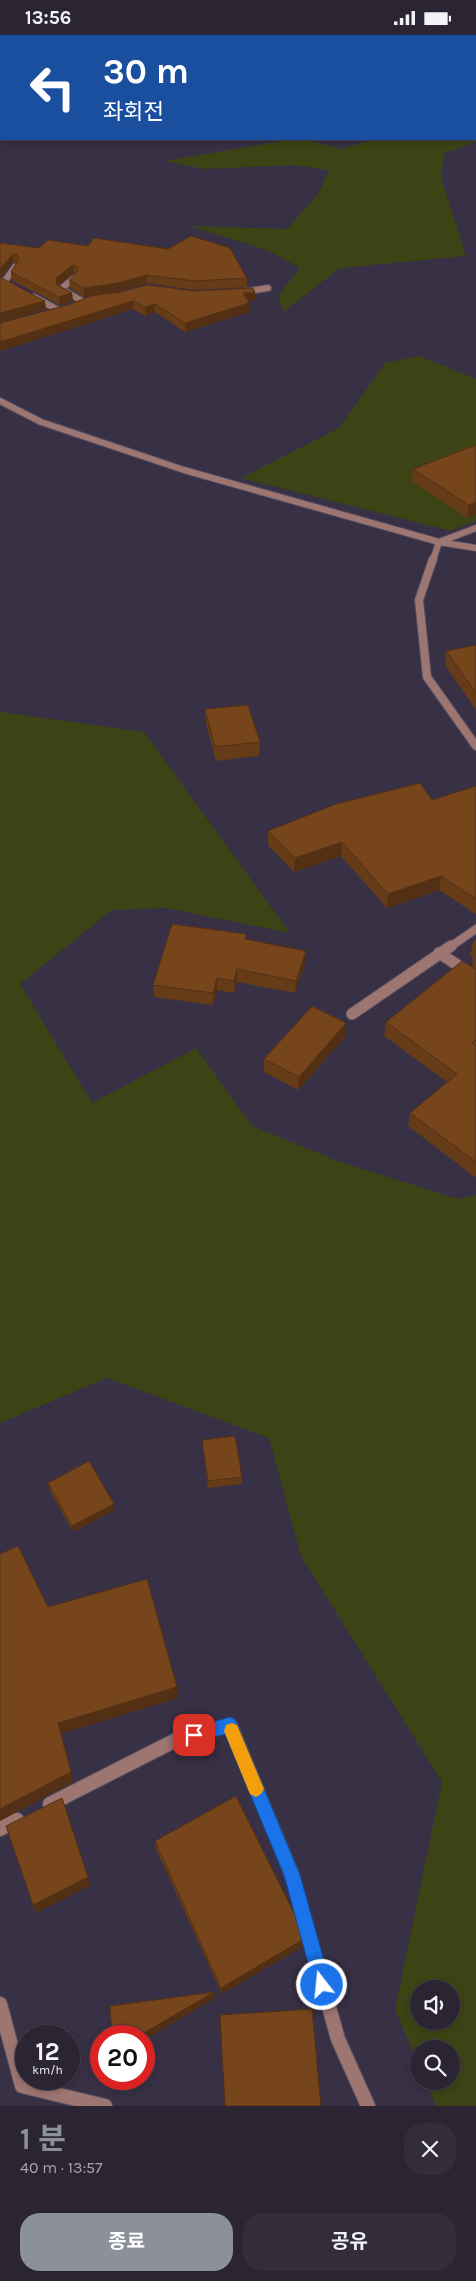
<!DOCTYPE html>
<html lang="ko">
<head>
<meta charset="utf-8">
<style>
  :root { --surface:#2a2433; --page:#322c3b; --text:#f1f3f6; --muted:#a5a4ac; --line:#46414e; --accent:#8c9099 }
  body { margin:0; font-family:Karla,"Noto Sans KR",sans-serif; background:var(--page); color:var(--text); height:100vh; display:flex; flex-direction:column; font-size:19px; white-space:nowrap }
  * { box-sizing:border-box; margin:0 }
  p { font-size:16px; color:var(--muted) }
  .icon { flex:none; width:28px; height:28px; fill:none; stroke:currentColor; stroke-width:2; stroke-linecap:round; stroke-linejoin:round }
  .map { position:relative; height:2071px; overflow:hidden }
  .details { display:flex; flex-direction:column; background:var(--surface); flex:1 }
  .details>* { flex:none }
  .top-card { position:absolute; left:0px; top:0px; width:476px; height:105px; box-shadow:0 2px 8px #0003,0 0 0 1px var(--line); background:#1a4fa0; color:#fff; overflow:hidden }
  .controls { position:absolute; left:410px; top:1945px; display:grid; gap:10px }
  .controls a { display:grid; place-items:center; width:50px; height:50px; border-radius:50%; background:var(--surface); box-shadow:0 2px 8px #0003,0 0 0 1px var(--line); font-size:25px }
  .speed { position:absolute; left:15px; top:1990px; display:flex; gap:10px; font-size:25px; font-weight:700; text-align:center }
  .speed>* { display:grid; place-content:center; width:65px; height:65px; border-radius:50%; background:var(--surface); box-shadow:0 2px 8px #0003,0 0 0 1px var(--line); line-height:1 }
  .speed small { font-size:12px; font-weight:400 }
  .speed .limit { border:8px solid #d22; background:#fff; color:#111 }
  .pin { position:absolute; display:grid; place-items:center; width:42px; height:42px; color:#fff; margin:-21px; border-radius:10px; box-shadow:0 2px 8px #0006 }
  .me { position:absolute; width:55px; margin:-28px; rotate:344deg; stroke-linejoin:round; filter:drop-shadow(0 0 4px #0008) }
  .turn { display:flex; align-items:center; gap:18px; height:105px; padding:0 20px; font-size:22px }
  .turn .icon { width:65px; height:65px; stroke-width:2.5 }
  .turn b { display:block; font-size:35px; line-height:42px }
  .round { display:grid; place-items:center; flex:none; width:52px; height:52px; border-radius:20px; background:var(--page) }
  .head { display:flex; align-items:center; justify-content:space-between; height:85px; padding:0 20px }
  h1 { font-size:30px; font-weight:700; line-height:38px; color:var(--accent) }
  .action { display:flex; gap:10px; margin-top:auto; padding:10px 20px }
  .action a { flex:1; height:58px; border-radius:20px; background:var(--accent); color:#fff; font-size:20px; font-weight:700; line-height:58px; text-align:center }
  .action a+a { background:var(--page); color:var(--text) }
  .status { display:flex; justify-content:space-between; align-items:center; height:35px; padding:0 25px; background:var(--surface); direction:ltr }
  .status svg { height:14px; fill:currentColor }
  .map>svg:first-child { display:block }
  .green { fill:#3c4415; fill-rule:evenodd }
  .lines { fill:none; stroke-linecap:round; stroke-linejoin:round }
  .service-far1-casing { stroke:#554d60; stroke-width:8 }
  .service-casing { stroke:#554d60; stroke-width:16 }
  .minor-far2-casing { stroke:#554d60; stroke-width:8 }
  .minor-far1-casing { stroke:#554d60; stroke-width:10 }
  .minor-casing { stroke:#554d60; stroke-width:13 }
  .tertiary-casing { stroke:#554d60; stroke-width:6 }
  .service-far1 { stroke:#9d7672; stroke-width:6 }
  .service { stroke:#9d7672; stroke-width:14 }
  .minor-far2 { stroke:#9d7672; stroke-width:6 }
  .minor-far1 { stroke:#9d7672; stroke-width:8 }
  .minor { stroke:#9d7672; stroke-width:11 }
  .tertiary { stroke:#9d7672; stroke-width:5 }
  .wall { fill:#663b18 }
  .shaded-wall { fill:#533014 }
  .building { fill:#77451c; stroke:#533014 }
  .route { fill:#1a73e8; stroke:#114b97 }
  .slow { fill:#f59e0b }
</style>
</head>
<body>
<div class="status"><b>13:56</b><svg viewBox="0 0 49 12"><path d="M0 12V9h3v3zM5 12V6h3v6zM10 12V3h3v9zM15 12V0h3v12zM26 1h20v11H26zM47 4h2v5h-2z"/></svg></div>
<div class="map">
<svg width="476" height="2071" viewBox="0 0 476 2071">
  <rect width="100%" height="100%" fill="#383044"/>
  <g class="green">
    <path d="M475 96 476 107 444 118 441 142 466 221 340 233 283 277 278 261 300 233 267 215 189 191 287 194 318 159 329 135 293 130 204 134 165 126 293 104H303L342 114 371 105 370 104H475Z"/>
    <path d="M419 321 476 344V486L451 496 241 443 339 393 385 328Z"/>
    <path d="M0 677 144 697 290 898 166 873 112 875 20 949 92 1068 196 1013 252 1091 340 1127 458 1164 476 1160V2071H436L426 2046H451V2014H419V2030L395 1975 442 1747 301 1521 269 1403 107 1343 0 1388ZM419 1954H451V1986H419Z"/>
  </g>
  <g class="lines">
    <g class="service-far1-casing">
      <g id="service-far1">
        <path d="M74 243 61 254 84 267"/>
        <path d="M11 254 4 247 15 232"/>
        <path d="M34 262 60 276"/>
      </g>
    </g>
    <g class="service-casing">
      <g id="service">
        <path d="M50 1769 176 1705 230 1690 292 1840 338 2004 368 2071"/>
        <path d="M0 1794 17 1785"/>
        <path d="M0 1969 22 2051 105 2071"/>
      </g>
    </g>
    <g class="minor-far2-casing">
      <g id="minor-far2">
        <path d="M243 257 268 253"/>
        <path d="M0 366 41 387 184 435 439 507 476 513"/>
        <path d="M433 525 439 507 476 493"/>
      </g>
    </g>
    <g class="minor-far1-casing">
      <g id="minor-far1">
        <path d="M433 524 419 565 427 642 476 711"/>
        <path d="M450 912 476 894"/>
      </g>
    </g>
    <g class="minor-casing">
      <g id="minor">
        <path d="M439 918 476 942"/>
        <path d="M352 979 451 911"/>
      </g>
    </g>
    <g class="tertiary-casing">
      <path id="tertiary" d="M48 1 50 0"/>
    </g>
    <use href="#service-far1" class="service-far1"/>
    <use href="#service" class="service"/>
    <use href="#minor-far2" class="minor-far2"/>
    <use href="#minor-far1" class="minor-far1"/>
    <use href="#minor" class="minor"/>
    <use href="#tertiary" class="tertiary"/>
  </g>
  <g class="wall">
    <path d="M0 208 247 243V252L195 255 147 248 119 256 84 262 70 253 69 245 75 239 74 238 59 250 72 258 73 266 60 270 11 245V237L16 228 13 227 1 243 46 274 0 287Z"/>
    <path d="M90 261 255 265 248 266 249 268V277L185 297 155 277 145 281 133 274 0 316V288L71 269Z"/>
    <path d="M476 410V479L467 483 412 446 413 434Z"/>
    <path d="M476 610V675L445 630 446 616Z"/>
    <path d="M205 674 260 707 259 721 216 726 206 688Z"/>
    <path d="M476 751V879L439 855 387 873 341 821 294 837 268 810V796L432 765Z"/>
    <path d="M246 899V904L305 928 295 958 237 947 234 958 217 955 213 970 154 962 153 950Z"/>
    <path d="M476 905V934L472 931 473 923 470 921 473 907Z"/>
    <path d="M475 934H476V1141L475 1142 408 1091 410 1078 447 1047 384 1001 386 987Z"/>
    <path d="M345 1002 298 1055 264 1037V1024Z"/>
    <path d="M202 1405 242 1442V1449L208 1453Z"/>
    <path d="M48 1448 114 1469V1475L73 1497 49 1454Z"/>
    <path d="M155 1806 303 1911 222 1959 156 1814Z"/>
  </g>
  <g class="shaded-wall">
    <path d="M13 219V227L0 244V234Z"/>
    <path d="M73 230 74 238 57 252 56 243Z"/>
    <path d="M147 240V248L119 256 84 262V253Z"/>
    <path d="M255 257V265L243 267V258Z"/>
    <path d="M72 258 73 266 60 270 59 262Z"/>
    <path d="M45 266 46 274 0 287V278Z"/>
    <path d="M133 266V274L0 316V307Z"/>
    <path d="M249 268V277L185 297V288Z"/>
    <path d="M155 269V277L145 281V272Z"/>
    <path d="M476 467V479L467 483 469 470Z"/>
    <path d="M342 807 341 821 294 837 295 823Z"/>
    <path d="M441 841 439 855 387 873 388 859Z"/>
    <path d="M306 916 305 928 295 958 296 946Z"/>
    <path d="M237 934V947L234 958V946Z"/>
    <path d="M217 943V955L213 970V958Z"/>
    <path d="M346 988 345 1002 298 1055 299 1042Z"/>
    <path d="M114 1469V1475L73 1497 72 1491Z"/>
    <path d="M177 1652 178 1663 60 1699 58 1688Z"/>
    <path d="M71 1737 73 1747 0 1786V1774Z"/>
    <path d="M88 1842 91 1850 36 1878 33 1870Z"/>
    <path d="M304 1904 303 1911 222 1959 221 1953Z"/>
    <path d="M214 1957 215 1963 144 2005V2001H139Z"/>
  </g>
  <g class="building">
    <path d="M75 0H82L92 1H74Z"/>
    <path d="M191 201 230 213 247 243 195 246 147 240 118 248 84 253 69 245 78 236 77 232 73 230 56 243 57 250 72 258 59 262 11 237 19 224 17 220 13 219 0 234V208L39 213 48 205 88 211 94 203 168 214Z"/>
    <path d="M0 242 45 266 0 278Z"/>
    <path d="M147 250 195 256 253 253 255 257 243 258 249 268 185 288 155 269 145 272 133 266 0 307V288L71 269 90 261 120 257Z"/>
    <path d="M476 410V467L469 470 413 434Z"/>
    <path d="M476 610V658L446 616Z"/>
    <path d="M248 670 260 707 215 712 205 674Z"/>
    <path d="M420 748 432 765 476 751V864L441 841 388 859 342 807 295 823 268 796 336 769Z"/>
    <path d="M172 889 246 899 245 904 306 916 296 946 237 934 234 946 217 943 213 958 153 950Z"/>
    <path d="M462 926 476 934V1005L472 1008 476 1011V1127L410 1078 457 1039 386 987Z"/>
    <path d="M312 971 346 988 299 1042 264 1024Z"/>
    <path d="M235 1401 242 1442 208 1446 202 1405Z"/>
    <path d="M89 1426 114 1469 72 1491 48 1448Z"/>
    <path d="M18 1511 48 1572 147 1544 177 1652 58 1688 71 1737 0 1774V1519Z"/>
    <path d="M236 1761 300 1890 304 1904 221 1953 155 1806Z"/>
    <path d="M62 1763 88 1842 33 1870 6 1791Z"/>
    <path d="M214 1957 139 2001H112L110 1971Z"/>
    <path d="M312 1974 321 2071H225L220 1980Z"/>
  </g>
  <path class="route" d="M230 1682 235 1685 300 1840 331 1950 329 1956 322 1958 316 1956 314 1950 284 1840 225 1699 194 1708 188 1706 186 1700 188 1695 194 1693Z"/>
  <path class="slow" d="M232 1688 237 1690 264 1754 261 1759 256 1762 250 1759 224 1696 226 1690Z"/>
</svg>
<div class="controls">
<a><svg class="icon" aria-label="sound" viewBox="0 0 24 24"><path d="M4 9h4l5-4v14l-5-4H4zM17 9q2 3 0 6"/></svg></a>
<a><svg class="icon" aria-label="search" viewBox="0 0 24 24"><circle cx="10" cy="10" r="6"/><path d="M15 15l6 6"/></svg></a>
</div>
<div class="speed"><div>12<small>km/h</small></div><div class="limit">20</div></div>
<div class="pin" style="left:194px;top:1700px;background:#d93025"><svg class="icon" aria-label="arrive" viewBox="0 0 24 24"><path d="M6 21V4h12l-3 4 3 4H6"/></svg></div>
<svg class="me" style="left:322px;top:1950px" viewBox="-20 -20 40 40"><circle r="17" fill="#1a73e8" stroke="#fff" stroke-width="3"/><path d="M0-11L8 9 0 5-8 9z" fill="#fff"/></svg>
<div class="top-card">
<div class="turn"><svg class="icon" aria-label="left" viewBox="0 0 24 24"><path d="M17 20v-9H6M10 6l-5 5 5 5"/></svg><div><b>30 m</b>좌회전</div></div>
</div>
</div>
<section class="details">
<div class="head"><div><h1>1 분</h1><p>40 m · 13:57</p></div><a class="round"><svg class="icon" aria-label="close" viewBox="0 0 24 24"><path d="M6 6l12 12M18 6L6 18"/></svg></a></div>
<div class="action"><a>종료</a><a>공유</a></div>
</section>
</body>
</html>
